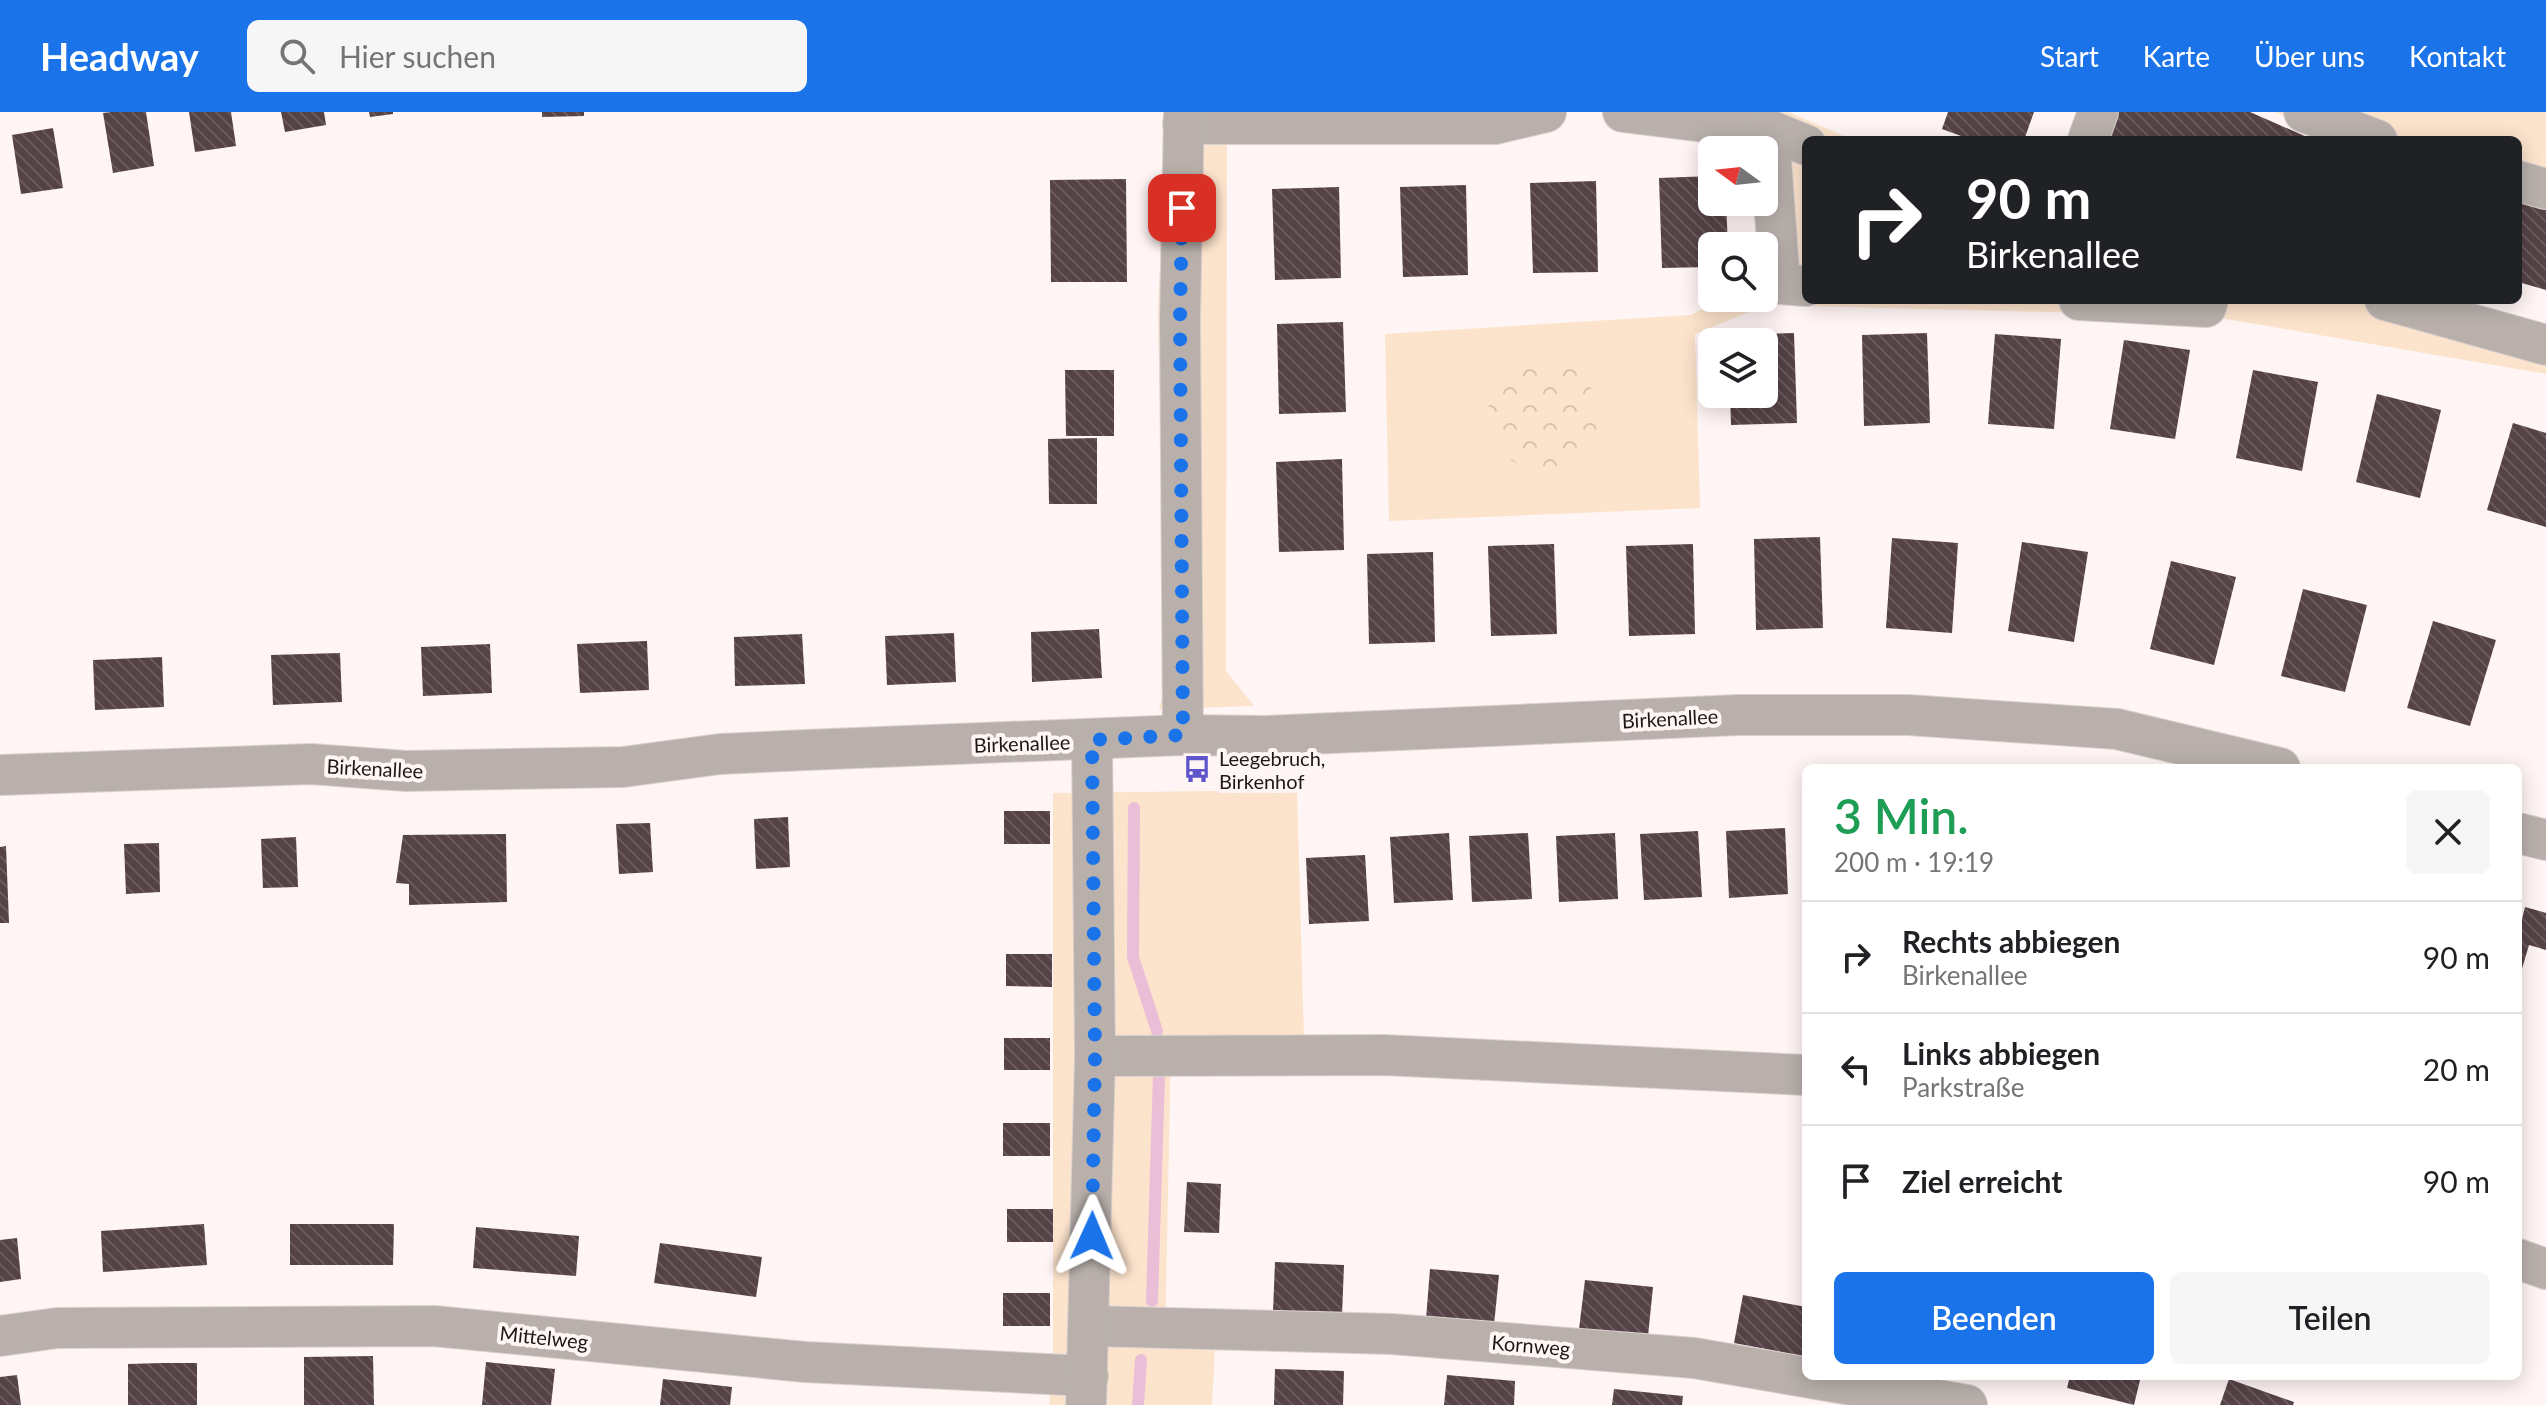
<!DOCTYPE html>
<html lang="de">
<head>
<meta charset="utf-8">
<style>
  :root { --surface:#fff; --page:#f6f6f6; --text:#202124; --muted:#757577; --line:#e0e0e0; --accent:#1a73e8 }
  body { margin:0; font-family:Lato,sans-serif; background:var(--page); color:var(--text); height:100vh; display:flex; flex-direction:column; font-size:30px; white-space:nowrap }
  * { box-sizing:border-box; margin:0 }
  p { font-size:26px; color:var(--muted) }
  .icon { flex:none; width:44px; height:44px; fill:none; stroke:currentColor; stroke-width:2; stroke-linecap:round; stroke-linejoin:round }
  .map { position:relative; flex:1; overflow:hidden }
  .side { position:absolute; left:1802px; top:652px; width:720px; height:616px; display:flex; flex-direction:column; background:var(--surface); border-radius:12px; box-shadow:0 4px 20px #0003 }
  .side>* { flex:none }
  .banner { position:absolute; left:1802px; top:24px; width:720px; height:168px; border-radius:12px; box-shadow:0 4px 20px #0003; background:#202124; color:#fff; overflow:hidden }
  .needle { width:52px; rotate:285deg }
  .fabs { position:absolute; left:1698px; top:24px; display:grid; gap:16px }
  .fabs a { display:grid; place-items:center; width:80px; height:80px; border-radius:12px; background:var(--surface); box-shadow:0 4px 20px #0003; font-size:40px }
  .pin { position:absolute; display:grid; place-items:center; width:68px; height:68px; color:#fff; margin:-34px; border-radius:16px; box-shadow:0 4px 12px #0006 }
  .me { position:absolute; width:88px; margin:-44px; rotate:1deg; stroke-linejoin:round; filter:drop-shadow(0 0 6px #0008) }
  .turn { display:flex; align-items:center; gap:28px; height:168px; padding:0 32px; font-size:36px }
  .turn .icon { width:104px; height:104px; stroke-width:2.5 }
  .turn b { display:block; font-size:56px; line-height:68px }
  .round { display:grid; place-items:center; flex:none; width:84px; height:84px; border-radius:12px; background:var(--page) }
  .summary { display:flex; align-items:center; justify-content:space-between; height:136px; padding:0 32px }
  h1 { font-size:48px; font-weight:600; line-height:60px; color:#1e9e55 }
  .button { display:flex; gap:16px; margin-top:auto; padding:16px 32px }
  .button a { flex:1; height:92px; border-radius:12px; background:var(--accent); color:#fff; font-size:32px; font-weight:600; line-height:92px; text-align:center }
  .button a+a { background:var(--page); color:var(--text) }
  ul { padding:0; list-style:none }
  li { display:flex; align-items:center; gap:24px; height:112px; padding:0 32px; border-top:2px solid var(--line) }
  li div { flex:1 }
  li b { display:block; font-size:30px }
  li em { font-style:normal }
  header { display:flex; align-items:center; gap:48px; box-sizing:border-box; height:112px; padding:0 40px; background:var(--accent); color:#fff }
  header strong { font-size:38px }
  nav { display:flex; gap:44px; margin-inline-start:auto; font-size:28px }
  .search { width:560px; height:72px; background:var(--page); display:flex; align-items:center; gap:20px; box-sizing:border-box; padding:0 28px; border-radius:12px; color:var(--muted); font-size:30px }
  .map>svg:first-child { display:block }
  .grass { fill:#fce3cc }
  .park { fill:url(#park-crowns) }
  .lines { fill:none; stroke-linecap:round; stroke-linejoin:round }
  .stream { stroke:#e9bed6; stroke-width:12 }
  .building { fill:url(#building-back-hatch) }
  .minor-casing { stroke:#dbd1d0; stroke-width:42 }
  .minor { stroke:#b9b0ac; stroke-width:40 }
  .route { stroke:#1a73e8; stroke-width:14; stroke-dasharray:0 25.2 }
  .labels { text-anchor:middle; dominant-baseline:central; stroke-width:8; stroke-linejoin:round; paint-order:stroke }
  .street-label { font-size:20px; fill:#1f1716; stroke:#fff5f4 }
  .poi-label { font-size:20px; fill:#1f1716; stroke:#fff5f4; text-anchor:start }
</style>
</head>
<body>
<header>
<strong>Headway</strong>
<div class="search"><svg class="icon" aria-label="search" viewBox="0 0 24 24"><circle cx="10" cy="10" r="6"/><path d="M15 15l6 6"/></svg>Hier suchen</div>
<nav><a>Start</a><a>Karte</a><a>Über uns</a><a>Kontakt</a></nav>
</header>
<div class="map">
<svg width="2546" height="1293" viewBox="0 0 2546 1293">
  <defs>
    <pattern id="park-crowns" width="20" height="18" patternUnits="userSpaceOnUse" patternTransform="scale(2)"><rect width="20" height="18" fill="#fce3cc"/><path d="M2 6a3 3 0 1 1 6 0M12 15a3 3 0 1 1 6 0" fill="none" stroke="#d8c2ae"/></pattern>
    <pattern id="building-back-hatch" width="6" height="6" patternUnits="userSpaceOnUse" patternTransform="scale(2)"><rect width="6" height="6" fill="#554246"/><path d="M-1 5l2 2M0 0l6 6M5-1l2 2" fill="none" stroke="#6a5a5d"/></pattern>
  </defs>
  <rect width="100%" height="100%" fill="#fff5f4"/>
  <g class="grass">
    <path d="M1166 0H1227L1226 559 1254 594 1159 597 1166 571 1158 205Z"/>
    <path d="M1757 0H1789L1853 28H1806V188H2453L2546 215V262L2209 204 1766 193 1695 222 1700 396 1389 409 1385 222 1691 203 1724 186H1764Z"/>
    <path d="M2275 0H2546V88L2518 80V28H2345Z"/>
    <path d="M1297 678 1304 928 1171 931 1165 1233 1215 1235 1212 1293H1049L1053 1252V681Z"/>
  </g>
  <circle class="park" cx="1543" cy="303" r="55"/>
  <g class="lines">
    <g class="stream">
      <path d="M1134 696 1133 845 1157 919"/>
      <path d="M1152 1189 1159 962"/>
      <path d="M1138 1293 1141 1248"/>
    </g>
  </g>
  <g class="building">
    <path d="M111 0H146L154 54 113 61 103 1Z"/>
    <path d="M189 0H231L236 34 195 40Z"/>
    <path d="M281 0H324L326 13 285 20Z"/>
    <path d="M369 0H393V2L370 5Z"/>
    <path d="M542 0H584V4L542 5Z"/>
    <path d="M1948 0H2034L2024 28H1972L1942 17Z"/>
    <path d="M2112 0H2250L2314 28H2118L2102 21Z"/>
    <path d="M53 16 63 76 21 82 12 23Z"/>
    <path d="M1712 64V90H1726L1728 134H1712V155L1662 156 1659 66Z"/>
    <path d="M1126 67 1127 170H1051L1050 68Z"/>
    <path d="M1596 69 1598 160 1533 161 1530 71Z"/>
    <path d="M1466 73 1468 163 1403 165 1400 75Z"/>
    <path d="M1339 75 1341 166 1275 168 1272 77Z"/>
    <path d="M2518 89 2546 97V178L2518 170Z"/>
    <path d="M1343 210 1346 300 1279 302 1277 212Z"/>
    <path d="M1794 221 1797 311 1731 313 1730 282H1764V230H1729V223Z"/>
    <path d="M1927 221 1930 311 1864 314 1862 223Z"/>
    <path d="M1995 222 2061 227 2054 317 1988 312Z"/>
    <path d="M2124 228 2190 238 2175 327 2110 317Z"/>
    <path d="M1065 258H1114V324H1066Z"/>
    <path d="M2253 258 2318 270 2302 359 2236 346Z"/>
    <path d="M2377 282 2441 298 2420 386 2356 370Z"/>
    <path d="M2513 311 2546 321V415L2487 398Z"/>
    <path d="M1097 326V392H1049L1048 327Z"/>
    <path d="M1342 347 1344 438 1279 440 1276 350Z"/>
    <path d="M1820 425 1823 516 1756 518 1754 427Z"/>
    <path d="M1892 426 1958 431 1952 521 1886 516Z"/>
    <path d="M2022 430 2088 440 2074 530 2008 519Z"/>
    <path d="M1554 432 1557 522 1491 524 1488 434Z"/>
    <path d="M1693 432 1695 522 1629 524 1626 434Z"/>
    <path d="M1433 440 1435 530 1369 532 1367 442Z"/>
    <path d="M2171 449 2236 465 2214 553 2150 537Z"/>
    <path d="M2303 477 2367 493 2345 580 2281 564Z"/>
    <path d="M2433 509 2496 528 2470 614 2407 596Z"/>
    <path d="M1099 517 1102 566 1032 570 1031 520Z"/>
    <path d="M954 521 956 570 887 573 885 524Z"/>
    <path d="M802 522 805 572 735 574 734 525Z"/>
    <path d="M647 529 649 578 580 581 577 532Z"/>
    <path d="M490 532 492 581 423 584 421 535Z"/>
    <path d="M340 541 342 590 273 593 271 543Z"/>
    <path d="M162 545 164 595 95 598 93 548Z"/>
    <rect x="1004" y="699" width="46" height="33"/>
    <path d="M788 705 790 755 756 757 754 707Z"/>
    <path d="M650 711 653 760 619 762 616 712Z"/>
    <path d="M1785 716 1788 782 1729 786 1726 719Z"/>
    <path d="M1698 719 1702 785 1644 788 1640 722Z"/>
    <path d="M1449 721 1453 788 1394 791 1390 725Z"/>
    <path d="M1528 721 1532 787 1472 790 1469 724Z"/>
    <path d="M1615 721 1618 787 1559 790 1556 724Z"/>
    <path d="M506 722 507 790 409 793V772L396 771 403 723Z"/>
    <path d="M296 725 298 775 263 776 261 727Z"/>
    <path d="M159 731 160 780 126 782 124 732Z"/>
    <path d="M6 734 9 811H0V735Z"/>
    <path d="M1365 743 1369 809 1309 812 1306 746Z"/>
    <path d="M2525 795 2546 801V838L2529 833 2519 867 2518 806 2522 807Z"/>
    <path d="M1006 842H1052V875L1006 874Z"/>
    <rect x="1004" y="926" width="46" height="32"/>
    <rect x="1003" y="1011" width="47" height="33"/>
    <path d="M1187 1070 1221 1072 1219 1121 1184 1120Z"/>
    <rect x="1007" y="1097" width="46" height="33"/>
    <path d="M204 1112 207 1153 103 1160 101 1119Z"/>
    <path d="M290 1112H394L393 1153H290Z"/>
    <path d="M476 1115 579 1124 576 1164 473 1156Z"/>
    <path d="M17 1126 21 1167 0 1170V1128Z"/>
    <path d="M660 1131 762 1145 756 1185 654 1171Z"/>
    <path d="M1275 1150 1344 1153 1342 1203 1273 1200Z"/>
    <path d="M1430 1157 1499 1163 1494 1213 1426 1207Z"/>
    <path d="M1585 1168 1653 1175 1648 1224 1579 1217Z"/>
    <rect x="1003" y="1181" width="47" height="33"/>
    <path d="M1743 1183 1806 1195V1222L1802 1244 1734 1231Z"/>
    <path d="M373 1244 374 1293H304V1245Z"/>
    <path d="M486 1250 555 1257 551 1293H482Z"/>
    <path d="M162 1251H197V1293H128V1252Z"/>
    <path d="M1275 1257 1344 1259 1343 1293H1274Z"/>
    <path d="M17 1263 21 1293H0V1265Z"/>
    <path d="M1447 1263 1515 1269 1514 1293H1444Z"/>
    <path d="M2070 1264H2141L2134 1293 2067 1276Z"/>
    <path d="M663 1267 732 1275 730 1293H660Z"/>
    <path d="M2229 1267 2294 1290 2293 1293H2220Z"/>
    <path d="M1614 1277 1683 1284 1682 1293H1612Z"/>
  </g>
  <g class="lines">
    <g class="minor-casing">
      <g id="minor">
        <path d="M1623 0 1769 18 1806 33"/>
        <path d="M2304 0 2377 28"/>
        <path d="M1183 12H1495L1546 0"/>
        <path d="M1769 18 1780 172 1806 174"/>
        <path d="M2088 28 2098 0"/>
        <path d="M2518 69 2546 77"/>
        <path d="M2079 188 2206 195 2208 188"/>
        <path d="M2385 188 2546 233"/>
        <path d="M1183 623 1180 208 1184 0"/>
        <path d="M0 663 311 652 406 659 623 655 720 642 806 638 1183 623 1266 624 1738 603H1908L2117 617 2280 656"/>
        <path d="M2518 721 2546 728"/>
        <path d="M1095 944 1384 943 1806 963"/>
        <path d="M2518 1147 2546 1157"/>
        <path d="M1090 1214 1392 1222 1694 1246 1967 1293"/>
        <path d="M0 1224 57 1216 434 1214 805 1250 1088 1264"/>
        <path d="M1086 1293 1095 944 1092 628"/>
      </g>
    </g>
    <use href="#minor" class="minor"/>
  </g>
  <g class="lines">
    <path class="route" d="M1092 1124 1095 944 1092 628 1183 623 1180 208 1182 96"/>
  </g>
  <defs>
    <g id="bus-bare" transform="scale(2.16)"><path d="M-5-6H5V4H4V6H2V4H-2V6H-4V4H-5ZM-3.5-4V0h7V-4ZM-3.5 1.2v1.5H-2V1.2ZM2 1.2v1.5H3.5V1.2Z" fill="#5e54cc" stroke="#fff5f4" stroke-width="2.5" paint-order="stroke"/></g>
  </defs>
  <g fill-rule="evenodd">
    <use href="#bus-bare" x="1197" y="657"/>
  </g>
  <g class="labels">
    <g class="street-label">
      <text transform="translate(1670 606) rotate(-3)">Birkenallee</text>
      <text transform="translate(1022 631) rotate(-2)">Birkenallee</text>
      <text transform="translate(375 656) rotate(3)">Birkenallee</text>
      <text transform="translate(544 1225) rotate(6)">Mittelweg</text>
      <text transform="translate(1531 1233) rotate(5)">Kornweg</text>
    </g>
    <g class="poi-label">
      <text x="1219" y="646">Leegebruch,<tspan x="1219" dy="23">Birkenhof</tspan></text>
    </g>
  </g>
</svg>
<div class="fabs">
<a><svg class="needle" viewBox="-14 -14 28 28"><path d="M0-13l5 13h-10z" fill="#e53935"/><path d="M0 13l5-13h-10z" fill="#757577"/></svg></a>
<a><svg class="icon" aria-label="search" viewBox="0 0 24 24"><circle cx="10" cy="10" r="6"/><path d="M15 15l6 6"/></svg></a>
<a><svg class="icon" aria-label="layers" viewBox="0 0 24 24"><path d="M12 4l9 5-9 5-9-5zM3 14l9 5 9-5"/></svg></a>
</div>
<div class="pin" style="left:1182px;top:96px;background:#d93025"><svg class="icon" aria-label="arrive" viewBox="0 0 24 24"><path d="M6 21V4h12l-3 4 3 4H6"/></svg></div>
<svg class="me" style="left:1092px;top:1124px" viewBox="-20 -20 40 40"><path d="M0-17L14 15 0 8-14 15z" fill="#1a73e8" stroke="#fff" stroke-width="4"/></svg>
<div class="banner">
<div class="turn"><svg class="icon" aria-label="right" viewBox="0 0 24 24"><path d="M7 20v-9h11M14 6l5 5-5 5"/></svg><div><b>90 m</b>Birkenallee</div></div>
</div>
<section class="side">
<div class="summary"><div><h1>3 Min.</h1><p>200 m · 19:19</p></div><a class="round"><svg class="icon" aria-label="close" viewBox="0 0 24 24"><path d="M6 6l12 12M18 6L6 18"/></svg></a></div>
<ul>
<li><svg class="icon" aria-label="right" viewBox="0 0 24 24"><path d="M7 20v-9h11M14 6l5 5-5 5"/></svg><div><b>Rechts abbiegen</b><p>Birkenallee</p></div><em>90 m</em></li>
<li><svg class="icon" aria-label="left" viewBox="0 0 24 24"><path d="M17 20v-9H6M10 6l-5 5 5 5"/></svg><div><b>Links abbiegen</b><p>Parkstraße</p></div><em>20 m</em></li>
<li><svg class="icon" aria-label="arrive" viewBox="0 0 24 24"><path d="M6 21V4h12l-3 4 3 4H6"/></svg><div><b>Ziel erreicht</b></div><em>90 m</em></li>
</ul>
<div class="button"><a>Beenden</a><a>Teilen</a></div>
</section>
</div>
</body>
</html>
